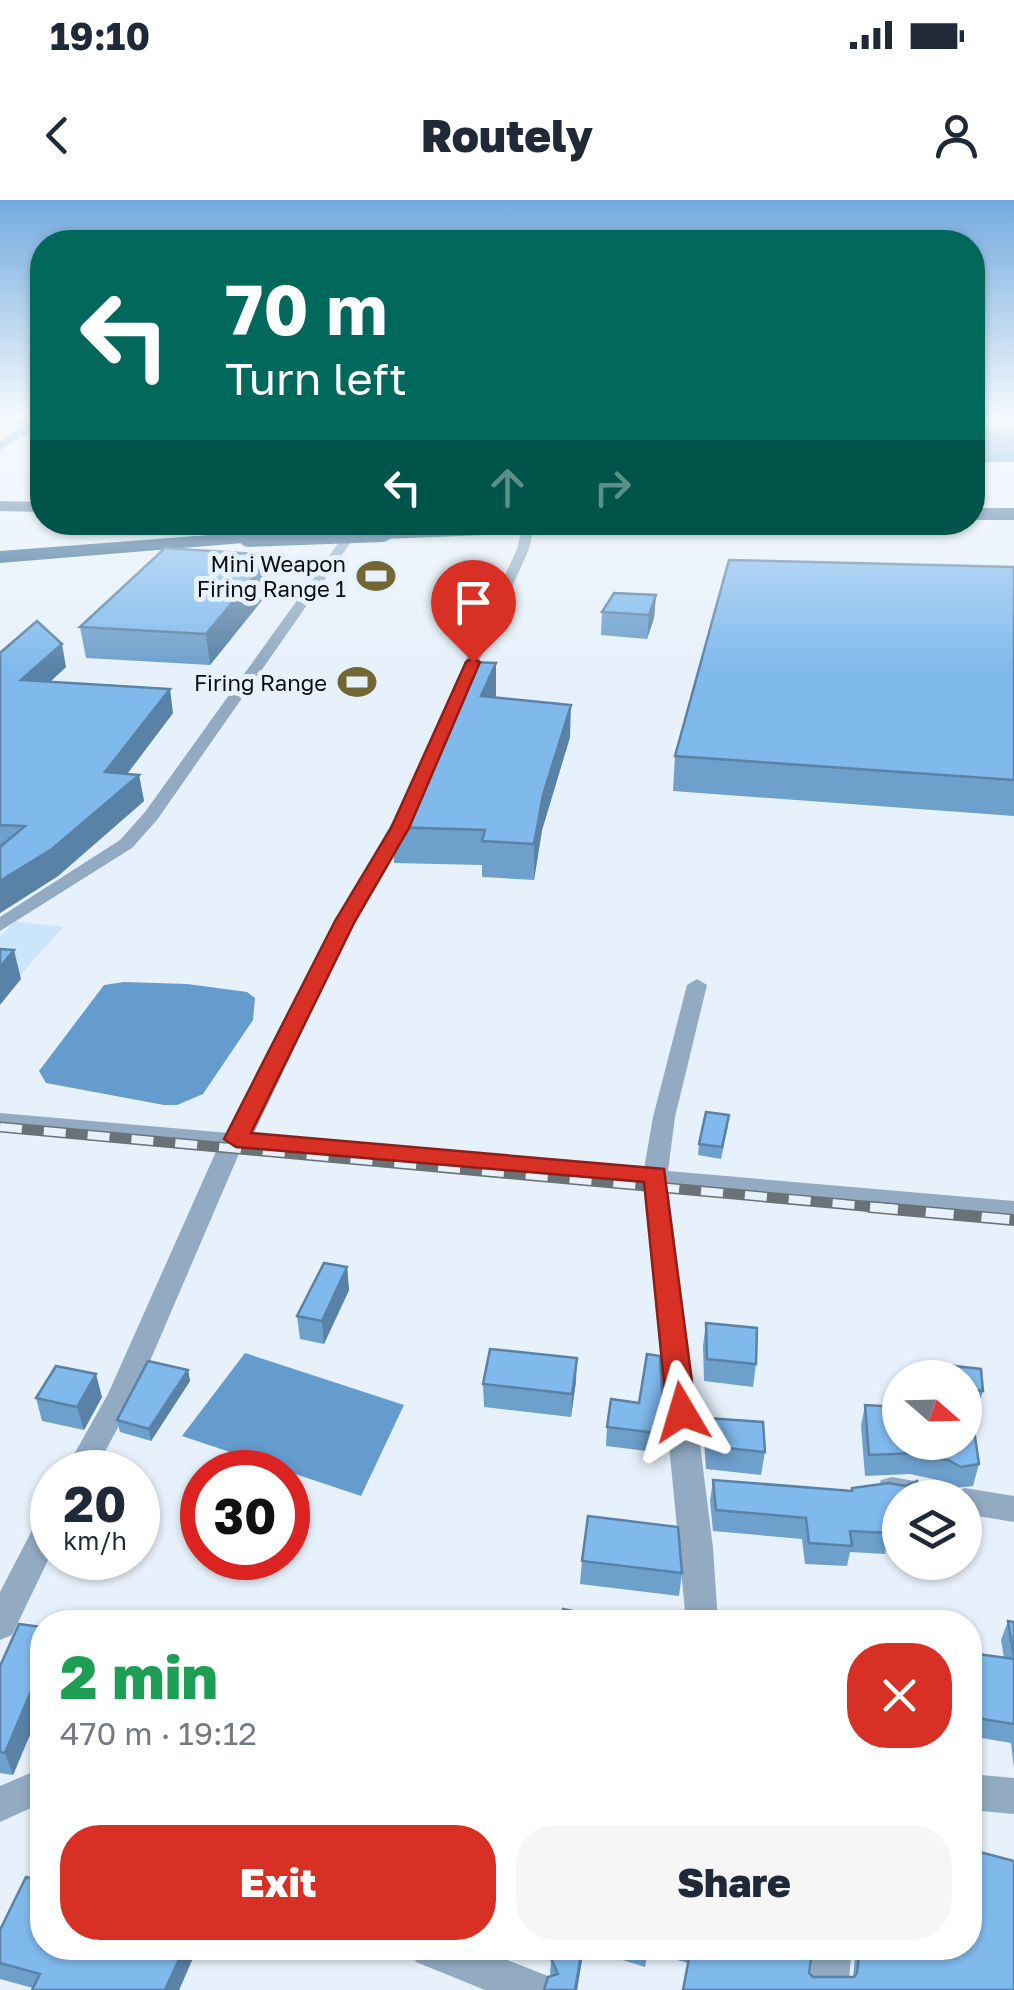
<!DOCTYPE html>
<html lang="en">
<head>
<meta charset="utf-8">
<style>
  :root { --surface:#fff; --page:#f6f6f7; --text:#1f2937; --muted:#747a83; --accent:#d93025 }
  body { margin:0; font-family:"Golos Text",sans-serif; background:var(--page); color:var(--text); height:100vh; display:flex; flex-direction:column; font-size:38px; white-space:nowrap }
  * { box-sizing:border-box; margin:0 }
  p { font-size:32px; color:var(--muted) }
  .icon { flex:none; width:55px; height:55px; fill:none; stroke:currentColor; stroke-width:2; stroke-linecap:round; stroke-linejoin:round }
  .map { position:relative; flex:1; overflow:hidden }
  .sheet { position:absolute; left:30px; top:1410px; width:952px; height:350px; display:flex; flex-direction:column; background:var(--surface); border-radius:40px; box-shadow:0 2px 8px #0004 }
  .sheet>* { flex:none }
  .guide { position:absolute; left:30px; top:30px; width:955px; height:305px; border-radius:40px; box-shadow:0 2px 8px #0004; background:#00695c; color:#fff; overflow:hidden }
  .needle { width:65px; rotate:110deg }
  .buttons { position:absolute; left:882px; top:1160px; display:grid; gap:20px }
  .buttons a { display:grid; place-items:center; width:100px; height:100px; border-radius:50%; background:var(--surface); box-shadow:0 2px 8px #0004; font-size:50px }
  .speed { position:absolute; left:30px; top:1250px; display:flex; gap:20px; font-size:50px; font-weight:700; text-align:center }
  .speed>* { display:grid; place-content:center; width:130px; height:130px; border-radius:50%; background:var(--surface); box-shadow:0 2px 8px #0004; line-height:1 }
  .speed small { font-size:25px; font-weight:400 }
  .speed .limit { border:15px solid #d22; background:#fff; color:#111 }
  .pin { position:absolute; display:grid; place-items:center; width:85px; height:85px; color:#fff; margin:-102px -42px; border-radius:50% 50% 50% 0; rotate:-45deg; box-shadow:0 0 10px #0007 }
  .pin .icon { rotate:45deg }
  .me { position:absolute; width:110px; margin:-55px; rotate:353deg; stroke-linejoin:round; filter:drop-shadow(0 0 8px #0008) }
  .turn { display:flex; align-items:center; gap:35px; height:210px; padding:0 30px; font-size:45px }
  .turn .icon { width:130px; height:130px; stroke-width:2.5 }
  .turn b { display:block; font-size:70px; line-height:85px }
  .lanes { display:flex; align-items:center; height:95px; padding:0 30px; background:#0003; justify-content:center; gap:50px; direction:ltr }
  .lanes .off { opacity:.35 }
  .round { display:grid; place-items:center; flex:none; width:105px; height:105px; border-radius:40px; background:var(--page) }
  .headline { display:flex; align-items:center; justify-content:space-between; height:170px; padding:0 30px }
  h1 { font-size:60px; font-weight:800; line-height:75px; color:#1e9e55 }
  .action { display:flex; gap:20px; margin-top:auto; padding:20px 30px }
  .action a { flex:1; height:115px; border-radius:40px; background:var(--accent); color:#fff; font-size:40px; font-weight:800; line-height:115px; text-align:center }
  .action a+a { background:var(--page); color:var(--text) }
  .status { display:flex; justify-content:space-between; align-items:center; height:70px; padding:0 50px; background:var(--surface); direction:ltr }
  .status svg { height:28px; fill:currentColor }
  header { display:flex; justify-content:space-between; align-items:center; height:130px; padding:0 30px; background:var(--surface); font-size:45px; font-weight:800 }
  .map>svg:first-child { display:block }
  .green { fill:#cbe5fd }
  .water { fill:#649cce }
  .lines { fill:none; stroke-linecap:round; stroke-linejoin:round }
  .canal { fill:#649cce; fill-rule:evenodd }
  .minor { fill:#92abc2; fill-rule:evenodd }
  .primary { fill:#437098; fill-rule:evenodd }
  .trunk { fill:#326690; fill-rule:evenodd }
  .rail-far1-casing { stroke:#6a7177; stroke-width:11 }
  .rail-casing { stroke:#6a7177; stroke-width:12 }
  .rail-far1 { stroke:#e7f1fb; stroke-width:8; stroke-dasharray:22; stroke-linecap:butt }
  .rail { stroke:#e7f1fb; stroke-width:9; stroke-dasharray:28; stroke-linecap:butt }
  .trunk-bridge { stroke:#326690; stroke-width:18 }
  .wall { fill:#6ea0cc }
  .shaded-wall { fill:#5a82a6 }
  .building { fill:#80baed; stroke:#5a82a6; stroke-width:2.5 }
  .route { fill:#d93025; stroke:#8d1f18; stroke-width:2.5 }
  .labels { text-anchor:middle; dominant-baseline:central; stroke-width:10; stroke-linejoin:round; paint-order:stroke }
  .far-poi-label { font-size:22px; fill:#090d10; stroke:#e7f1fb; text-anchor:end }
</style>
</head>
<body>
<div class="status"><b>19:10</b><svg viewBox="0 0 49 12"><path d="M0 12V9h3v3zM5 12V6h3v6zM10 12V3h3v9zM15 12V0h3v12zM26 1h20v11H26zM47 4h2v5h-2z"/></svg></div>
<header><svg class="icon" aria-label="back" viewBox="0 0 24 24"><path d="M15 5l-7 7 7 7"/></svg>Routely<svg class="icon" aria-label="person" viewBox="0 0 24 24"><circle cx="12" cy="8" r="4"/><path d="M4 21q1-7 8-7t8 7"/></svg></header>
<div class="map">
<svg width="1014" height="1790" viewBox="0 0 1014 1790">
  <rect width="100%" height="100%" fill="#e7f1fb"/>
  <path class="green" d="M15 721 63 727 18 778 0 776V737Z"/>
  <g class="water">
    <path d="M973 228 1014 229V262H981L973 245Z"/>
    <path d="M124 782 187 784 247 792 255 798 253 820 203 894 177 905H164L46 883 39 871 104 785Z"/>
    <path d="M245 1153 404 1205 361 1296 182 1236Z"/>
  </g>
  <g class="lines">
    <path class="canal" d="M13 218H25L31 231 0 250V241L18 230Z"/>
    <g class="minor">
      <path d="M330 323 423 324 429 327 423 330 330 329 309 333 353 339 157 620 132 648 0 731V717L120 640 145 612 339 342H305L296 334 301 328Z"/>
      <path d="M528 325 534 328 529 349 466 490 454 493 452 490 517 349 522 328Z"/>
      <path d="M405 611 414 616 355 721 253 935 644 969 653 917 687 785 697 779 707 785 675 917 668 971 1014 1001V1017L668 987 713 1348 718 1422H686L644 984 241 949 135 1196 94 1272H64L108 1194 218 947 0 927V913L229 933 335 721 396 616Z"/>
      <path d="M892 1277 943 1286 955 1292 965 1288 1014 1296V1322L965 1314V1298H900V1303L881 1298 877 1289 881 1280Z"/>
      <path d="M52 1309V1352L12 1435 0 1440V1392L41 1313Z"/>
      <path d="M42 1568V1603L0 1622V1586Z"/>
      <path d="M970 1574 1014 1578V1614L970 1610Z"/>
      <path d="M411 1748H477L548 1776 554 1790H485L416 1762Z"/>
      <path d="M814 1748H852L848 1790H808Z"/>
    </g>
    <path class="primary" d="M0 301 42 302V312L0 311Z"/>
    <g class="trunk">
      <rect x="972" y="308" width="42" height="12"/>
      <path d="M503 322H674L665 328 383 339 373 333 383 327Z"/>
      <path d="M248 332 258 338 255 342 0 363V351Z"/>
    </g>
    <g class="rail-far1-casing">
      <path id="rail-far1" d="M0 927 897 1009"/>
    </g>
    <g class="rail-casing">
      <path id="rail" d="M870 1007 1014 1020"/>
    </g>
    <use href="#rail-far1" class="rail-far1"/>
    <use href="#rail" class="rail"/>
    <path class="trunk-bridge" d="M248 338 383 333"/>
  </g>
  <g class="wall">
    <path d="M272 355 275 384 210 465 86 458 80 427Z"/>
    <path d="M1014 367V616L673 591 675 556Z"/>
    <path d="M656 395 654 418 647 439 601 435 602 412Z"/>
    <path d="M0 453 66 467 50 482 173 513 127 574 139 575 144 601 58 676 0 713Z"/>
    <path d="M496 495 495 498 570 537 542 630 534 680 482 677V665L394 663 392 627Z"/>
    <path d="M728 926 721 959 698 955 699 944Z"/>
    <path d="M347 1067 349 1090 324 1144 300 1139 297 1116Z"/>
    <path d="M706 1123 756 1164 753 1187 704 1181 703 1146Z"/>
    <path d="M936 1164 981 1169 983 1191 977 1212 971 1211 979 1264 973 1286 955 1288 942 1281 910 1274 865 1276 861 1226 865 1205 900 1207V1242H965V1178H932Z"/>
    <path d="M188 1170 190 1181 151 1241 120 1232 117 1220Z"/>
    <path d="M576 1181 571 1217 484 1207 483 1184Z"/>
    <path d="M102 1197 84 1230 42 1221 36 1198Z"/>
    <path d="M707 1218 765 1252 761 1275 706 1269 704 1241Z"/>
    <path d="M607 1227 665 1234 663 1253 606 1246Z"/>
    <path d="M713 1280 851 1291 852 1288 900 1298V1348L886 1347 885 1354 850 1352 847 1366 805 1364 802 1339 713 1331 710 1301Z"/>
    <path d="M582 1361 682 1373 679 1396 580 1384Z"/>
    <path d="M1008 1421 1014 1422V1569L1011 1543 970 1536V1453L1004 1458 1001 1440Z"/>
    <path d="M42 1427V1506L13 1575 0 1573V1466Z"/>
    <path d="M976 1651 1014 1790H683L688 1763 648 1752 645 1767 584 1748 577 1790H544L551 1776 550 1773 552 1748H813L809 1773 813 1777H853L856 1748H970Z"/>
    <path d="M0 1730 196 1751 179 1790H32L33 1788 0 1779Z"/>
  </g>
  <g class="shaded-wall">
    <path d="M272 355 275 384 210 465 206 434Z"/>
    <path d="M656 395 654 418 647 439 649 415Z"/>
    <path d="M62 444 66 467 26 504 21 480Z"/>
    <path d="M496 463V495L481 529V496Z"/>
    <path d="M170 489 173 513 109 598 105 572Z"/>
    <path d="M571 505 570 537 542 630 534 680V644L543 595Z"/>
    <path d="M139 575 144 601 58 676 0 713V681Z"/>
    <path d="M14 750 21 779 0 805V767Z"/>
    <path d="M347 1067 349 1090 324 1144 322 1121Z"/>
    <path d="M577 1158 576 1181 571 1217 572 1194Z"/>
    <path d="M188 1170 190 1181 151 1241 149 1229Z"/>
    <path d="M96 1174 102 1197 84 1230 77 1207Z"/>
    <path d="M42 1465V1506L13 1575 5 1553Z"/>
    <path d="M184 1748H195L196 1751 179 1790H165Z"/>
    <path d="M582 1748H584L577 1790H575Z"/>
  </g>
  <g class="building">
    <path d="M165 348 272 355 206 434 80 427Z"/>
    <path d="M729 360 1014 367V580L675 556Z"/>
    <path d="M614 393 656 395 649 415 602 412Z"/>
    <path d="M37 421 62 444 21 480 170 489 105 572 139 575 52 649 0 681V647L25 626 0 625V453Z"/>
    <path d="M470 462 496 463 481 496 571 505 543 595 534 644 482 641 485 630 392 627Z"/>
    <path d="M0 749 14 750 0 767Z"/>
    <path d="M706 912 729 915 722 947 699 944Z"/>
    <path d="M324 1063 347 1067 322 1121 297 1116Z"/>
    <path d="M706 1123 757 1128 756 1164 707 1159Z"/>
    <path d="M490 1149 577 1158 572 1194 483 1184Z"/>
    <path d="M647 1154 660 1156 665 1234 607 1227 611 1199 639 1203Z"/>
    <path d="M148 1161 188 1170 149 1229 117 1220Z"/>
    <path d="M936 1164 981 1169 983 1191 968 1189 979 1264 961 1267 948 1260 916 1253 869 1255 865 1205 900 1207V1242H965V1178H937Z"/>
    <path d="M56 1166 96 1174 77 1207 36 1198Z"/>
    <path d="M707 1218 763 1222 765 1252 709 1246Z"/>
    <path d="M713 1280 852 1291V1288L889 1283 905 1286 917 1281 920 1298H900V1327L889 1326 890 1333 850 1331 852 1346 809 1343 806 1318 716 1310Z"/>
    <path d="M588 1316 678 1327 682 1373 582 1361Z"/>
    <path d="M563 1409 625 1422H560Z"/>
    <path d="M1008 1421 1014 1422V1457Z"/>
    <path d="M19 1424 42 1427V1465L5 1553 0 1552V1466Z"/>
    <path d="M970 1453 1014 1459V1524L970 1517Z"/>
    <path d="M970 1602 976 1603V1651L1014 1661V1790H683L691 1748H813L809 1773 813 1777H854L857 1773 860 1748H970Z"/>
    <path d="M26 1677 42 1681V1748H184L165 1790H32L40 1774 0 1763V1730Z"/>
    <path d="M552 1748H582L575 1790H544L548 1777 558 1774 550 1756Z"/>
  </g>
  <linearGradient id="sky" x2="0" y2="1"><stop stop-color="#73aade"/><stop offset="0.46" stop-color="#f4f9fd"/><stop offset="1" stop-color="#f4f9fd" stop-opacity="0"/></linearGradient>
  <rect width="1014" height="469" fill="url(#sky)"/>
  <path class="route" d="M473 458 480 462 409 628 355 721 251 933 664 969 696 1212 692 1220 682 1224 671 1220 667 1212 644 982 236 947 224 939 335 721 391 628 466 462Z"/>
  <defs>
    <g id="stadium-bare" transform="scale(3)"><path d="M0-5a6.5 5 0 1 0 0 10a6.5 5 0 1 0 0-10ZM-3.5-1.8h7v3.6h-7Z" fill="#726734" stroke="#e7f1fb" stroke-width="2.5" paint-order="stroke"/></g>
  </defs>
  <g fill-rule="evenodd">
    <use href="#stadium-bare" x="376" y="376"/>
    <use href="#stadium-bare" x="357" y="482"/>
  </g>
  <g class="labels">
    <g class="far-poi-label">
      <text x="346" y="363">Mini Weapon<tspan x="346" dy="25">Firing Range 1</tspan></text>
      <text x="327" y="482">Firing Range</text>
    </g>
  </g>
</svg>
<div class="buttons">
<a><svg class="needle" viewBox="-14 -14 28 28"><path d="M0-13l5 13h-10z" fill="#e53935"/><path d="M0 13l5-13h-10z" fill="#747a83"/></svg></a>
<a><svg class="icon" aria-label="layers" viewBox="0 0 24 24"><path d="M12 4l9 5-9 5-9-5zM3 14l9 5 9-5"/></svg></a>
</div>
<div class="speed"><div>20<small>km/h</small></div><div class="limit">30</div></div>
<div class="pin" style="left:473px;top:462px;background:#d93025"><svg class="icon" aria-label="arrive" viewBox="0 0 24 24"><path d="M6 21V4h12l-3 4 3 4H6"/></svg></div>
<svg class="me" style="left:682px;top:1212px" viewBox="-20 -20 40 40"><path d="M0-17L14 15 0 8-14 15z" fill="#d93025" stroke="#fff" stroke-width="4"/></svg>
<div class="guide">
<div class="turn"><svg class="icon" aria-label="left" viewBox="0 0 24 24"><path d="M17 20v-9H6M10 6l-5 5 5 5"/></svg><div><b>70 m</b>Turn left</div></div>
<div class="lanes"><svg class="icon" aria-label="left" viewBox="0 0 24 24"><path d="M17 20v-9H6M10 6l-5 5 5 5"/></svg><svg class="icon off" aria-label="ahead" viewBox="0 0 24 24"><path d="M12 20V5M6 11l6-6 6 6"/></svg><svg class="icon off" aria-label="right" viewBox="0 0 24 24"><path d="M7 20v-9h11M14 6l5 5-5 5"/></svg></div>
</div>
<section class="sheet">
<div class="headline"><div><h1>2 min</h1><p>470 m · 19:12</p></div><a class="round" style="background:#d93025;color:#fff"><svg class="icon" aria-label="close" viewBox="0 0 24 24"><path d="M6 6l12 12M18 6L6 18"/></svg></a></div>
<div class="action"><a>Exit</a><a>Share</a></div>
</section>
</div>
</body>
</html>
